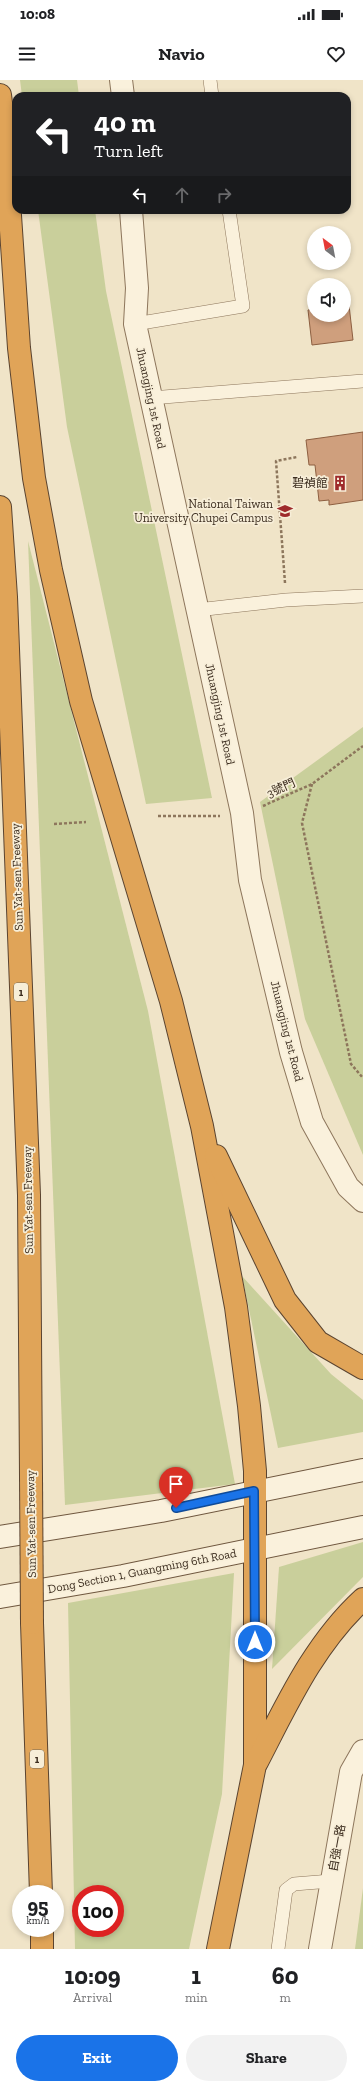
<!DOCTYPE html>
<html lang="en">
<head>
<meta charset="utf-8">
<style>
  :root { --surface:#fff; --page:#f2f2f2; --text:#202124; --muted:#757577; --accent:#1a73e8 }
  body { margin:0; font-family:"Zilla Slab","Noto Sans TC",serif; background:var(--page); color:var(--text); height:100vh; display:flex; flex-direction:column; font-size:15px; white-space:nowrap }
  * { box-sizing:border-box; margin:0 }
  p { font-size:13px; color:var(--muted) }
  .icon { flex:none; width:22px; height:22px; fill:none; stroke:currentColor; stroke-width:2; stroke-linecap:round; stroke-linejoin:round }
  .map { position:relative; height:1869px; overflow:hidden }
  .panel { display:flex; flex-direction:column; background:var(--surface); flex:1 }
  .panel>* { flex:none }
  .guide { position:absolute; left:12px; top:12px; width:339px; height:122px; border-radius:12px; box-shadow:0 2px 6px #0003; background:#202124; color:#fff; overflow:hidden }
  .needle { width:26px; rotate:328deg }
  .fabs { position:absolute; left:307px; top:146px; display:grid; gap:8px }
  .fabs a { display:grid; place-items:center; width:44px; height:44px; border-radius:50%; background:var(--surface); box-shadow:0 2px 6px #0003; font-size:20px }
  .speed { position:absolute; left:12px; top:1805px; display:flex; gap:8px; font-size:20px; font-weight:700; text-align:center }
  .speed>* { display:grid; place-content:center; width:52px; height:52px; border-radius:50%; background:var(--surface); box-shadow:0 2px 6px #0003; line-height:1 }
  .speed small { font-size:10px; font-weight:400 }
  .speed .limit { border:6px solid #d22; background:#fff; color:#111 }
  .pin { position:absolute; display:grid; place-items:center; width:34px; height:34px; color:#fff; margin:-41px -17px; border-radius:50% 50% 50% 0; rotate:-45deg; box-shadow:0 0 4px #0007 }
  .pin .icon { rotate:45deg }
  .me { position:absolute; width:44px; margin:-22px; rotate:0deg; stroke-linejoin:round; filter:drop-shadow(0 0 3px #0008) }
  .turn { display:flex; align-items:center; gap:14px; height:84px; padding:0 16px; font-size:18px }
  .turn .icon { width:52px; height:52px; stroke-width:2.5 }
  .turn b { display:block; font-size:28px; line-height:34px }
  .lanes { display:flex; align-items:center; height:38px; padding:0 16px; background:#0003; justify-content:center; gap:20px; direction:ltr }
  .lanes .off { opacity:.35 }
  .eta { display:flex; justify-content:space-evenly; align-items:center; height:68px; text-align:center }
  .eta b { font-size:24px; font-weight:700; line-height:28px }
  .button { display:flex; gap:8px; margin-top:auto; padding:8px 16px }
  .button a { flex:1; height:46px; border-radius:24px; background:var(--accent); color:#fff; font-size:16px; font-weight:700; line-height:46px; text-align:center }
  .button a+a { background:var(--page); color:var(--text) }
  .status { display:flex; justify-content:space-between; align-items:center; height:28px; padding:0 20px; background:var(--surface); direction:ltr }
  .status svg { height:11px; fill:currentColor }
  header { display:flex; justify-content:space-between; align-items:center; height:52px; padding:0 16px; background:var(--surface); font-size:18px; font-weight:700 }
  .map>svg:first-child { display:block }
  .green { fill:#c9cf9b; fill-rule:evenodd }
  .building { fill:#cf9f7d; stroke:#8d5f41 }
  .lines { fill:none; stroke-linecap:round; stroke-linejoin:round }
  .service-casing { stroke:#8d765c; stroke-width:14 }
  .minor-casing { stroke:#8d765c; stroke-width:24 }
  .secondary-casing { stroke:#6f573f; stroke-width:24 }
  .motorway-casing { stroke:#5b4430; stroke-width:24 }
  .path { stroke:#8d765c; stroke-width:2.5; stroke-dasharray:3 2; stroke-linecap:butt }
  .service { stroke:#faf1dc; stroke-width:13 }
  .minor { stroke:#faf1dc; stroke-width:22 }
  .secondary { stroke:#faf1dc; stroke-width:22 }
  .motorway { stroke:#e0a458; stroke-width:22 }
  .motorway-bridge-casing { stroke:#5b4430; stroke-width:24; stroke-linecap:butt }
  .motorway-bridge { stroke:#e0a458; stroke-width:22 }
  .route-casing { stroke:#114b97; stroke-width:10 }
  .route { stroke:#1a73e8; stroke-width:7 }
  .labels { text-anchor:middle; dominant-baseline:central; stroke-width:3.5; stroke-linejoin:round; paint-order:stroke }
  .shield { fill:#f7eed8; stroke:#756857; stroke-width:1 }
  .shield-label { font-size:11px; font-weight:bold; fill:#3d2e20 }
  .street-label { font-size:12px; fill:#3d2e20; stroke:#f7eed8 }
  .poi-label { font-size:12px; fill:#3d2e20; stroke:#f7eed8; text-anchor:end }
</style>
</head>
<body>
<div class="status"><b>10:08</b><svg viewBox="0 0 49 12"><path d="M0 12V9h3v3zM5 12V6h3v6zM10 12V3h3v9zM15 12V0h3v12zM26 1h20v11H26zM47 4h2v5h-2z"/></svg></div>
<header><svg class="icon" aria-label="menu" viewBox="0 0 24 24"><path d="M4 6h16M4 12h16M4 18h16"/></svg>Navio<svg class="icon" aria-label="heart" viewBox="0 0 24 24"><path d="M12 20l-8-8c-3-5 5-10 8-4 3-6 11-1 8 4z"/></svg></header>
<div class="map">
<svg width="363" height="1869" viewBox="0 0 363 1869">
  <rect width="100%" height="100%" fill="#f0e4c8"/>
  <g class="green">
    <path d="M20 0H77L79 16H22Z"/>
    <path d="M38 130H95L106 211 212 718 146 724 67 347Z"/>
    <path d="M28 461 148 931 235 1404 65 1425Z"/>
    <path d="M363 647V1075L305 939 260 722Z"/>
    <path d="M242 1196 331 1294 363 1320V1352L278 1368Z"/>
    <path d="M363 1462V1497L272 1589 279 1487Z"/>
    <path d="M234 1493 222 1714 189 1869H75L68 1523ZM81 1814H115V1848H81Z"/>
    <path d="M363 1808V1869H355Z"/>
  </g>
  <g class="building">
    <path d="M344 225H349L353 260 312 265 308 230 314 229V235H344Z"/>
    <path d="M363 352V420L329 425V420L319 421 315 385H309L306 360Z"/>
  </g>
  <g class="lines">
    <g class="service-casing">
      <g id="service">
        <path d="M210 0 212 16"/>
        <path d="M135 244 243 226 229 130"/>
        <path d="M151 318 363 301"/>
        <path d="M197 530 286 520 363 516"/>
        <path d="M278 1869 286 1810 294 1804 331 1801"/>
      </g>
    </g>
    <g class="minor-casing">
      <g id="minor">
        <path d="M121 0 123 16"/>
        <path d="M131 130 137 208 135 244 242 733 250 800 291 972 312 1042 348 1107 363 1121"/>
        <path d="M320 1869 351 1692 363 1671"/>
      </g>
    </g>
    <g class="secondary-casing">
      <g id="secondary">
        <path d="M0 1457 161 1431 363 1390"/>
        <path d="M0 1517 123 1496 363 1447"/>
      </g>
    </g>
    <g class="motorway-casing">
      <g id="motorway">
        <path d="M0 15 4 47 19 268 34 398 51 490 81 621 171 921 202 1046 236 1227 249 1326 255 1391V1685L218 1869"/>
        <path d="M0 427 6 517 29 1115 31 1397"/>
        <path d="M216 1076 285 1220 318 1262 363 1288"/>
        <path d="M32 1543 41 1814"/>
        <path d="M257 1682C287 1624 314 1564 363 1519"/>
        <path d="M42 1848V1869"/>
      </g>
    </g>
    <g class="path">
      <path d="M285 503 276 381 297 377"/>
      <path d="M312 704 302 743 351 984 363 998"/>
      <path d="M263 726 312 704 363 666"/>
      <path d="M158 736H220"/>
      <path d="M54 744 86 742"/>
    </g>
    <use href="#service" class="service"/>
    <use href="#minor" class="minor"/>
    <use href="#secondary" class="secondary"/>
    <use href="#motorway" class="motorway"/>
    <g class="motorway-bridge-casing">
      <path id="motorway-bridge" d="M31 1397 32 1543"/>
    </g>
    <use href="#motorway-bridge" class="motorway-bridge"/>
  </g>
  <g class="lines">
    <g class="route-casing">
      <path id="route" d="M176 1428 254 1411 255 1562"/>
    </g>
    <use href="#route" class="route"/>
  </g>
  <defs>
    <g id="building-bare" transform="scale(1.2)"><path d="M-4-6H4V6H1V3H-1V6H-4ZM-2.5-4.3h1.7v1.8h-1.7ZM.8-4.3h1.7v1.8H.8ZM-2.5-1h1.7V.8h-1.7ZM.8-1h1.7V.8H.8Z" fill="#9e2a2b" stroke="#f7eed8" stroke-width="2.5" paint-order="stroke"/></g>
    <g id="university-bare" transform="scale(1.2)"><path d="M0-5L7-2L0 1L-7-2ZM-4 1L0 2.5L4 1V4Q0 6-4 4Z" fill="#9e2a2b" stroke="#f7eed8" stroke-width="2.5" paint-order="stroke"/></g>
  </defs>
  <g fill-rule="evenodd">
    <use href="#building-bare" x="340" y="403"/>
    <use href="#university-bare" x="285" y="431"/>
  </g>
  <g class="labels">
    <g class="shield">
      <rect x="14" y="903" width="14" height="18" rx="3"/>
      <rect x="30" y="1670" width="14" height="18" rx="3"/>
    </g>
    <g class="shield-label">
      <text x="21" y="912">1</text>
      <text x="37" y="1679">1</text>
    </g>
    <g class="street-label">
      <text transform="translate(151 318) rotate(78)">Jhuangjing 1st Road</text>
      <text transform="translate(220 634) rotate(78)">Jhuangjing 1st Road</text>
      <text transform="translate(281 708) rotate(-24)">3號門</text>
      <text transform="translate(17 797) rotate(-92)">Sun Yat-sen Freeway</text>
      <text transform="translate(287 951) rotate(76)">Jhuangjing 1st Road</text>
      <text transform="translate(28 1120) rotate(-91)">Sun Yat-sen Freeway</text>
      <text transform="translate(31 1444) rotate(-91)">Sun Yat-sen Freeway</text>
      <text transform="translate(142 1491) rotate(-11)">Dong Section 1, Guangming 6th Road</text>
      <text transform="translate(337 1768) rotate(-80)">自強一路</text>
    </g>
    <g class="poi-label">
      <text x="328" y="403">碧禎館</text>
      <text x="273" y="424">National Taiwan<tspan x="273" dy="14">University Chupei Campus</tspan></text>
    </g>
  </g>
</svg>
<div class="fabs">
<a><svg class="needle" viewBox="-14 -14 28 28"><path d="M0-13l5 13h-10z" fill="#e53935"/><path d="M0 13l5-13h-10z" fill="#757577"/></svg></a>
<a><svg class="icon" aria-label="sound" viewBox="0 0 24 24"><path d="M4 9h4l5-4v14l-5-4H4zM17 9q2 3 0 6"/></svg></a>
</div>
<div class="speed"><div>95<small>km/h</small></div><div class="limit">100</div></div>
<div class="pin" style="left:176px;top:1428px;background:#d93025"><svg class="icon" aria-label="arrive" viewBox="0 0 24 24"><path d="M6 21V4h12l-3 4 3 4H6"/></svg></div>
<svg class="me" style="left:255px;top:1562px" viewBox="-20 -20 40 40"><circle r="17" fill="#1a73e8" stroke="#fff" stroke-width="3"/><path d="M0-11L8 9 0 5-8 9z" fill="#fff"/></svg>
<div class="guide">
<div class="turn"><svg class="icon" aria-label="left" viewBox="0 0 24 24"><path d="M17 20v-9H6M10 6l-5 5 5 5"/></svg><div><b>40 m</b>Turn left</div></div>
<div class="lanes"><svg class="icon" aria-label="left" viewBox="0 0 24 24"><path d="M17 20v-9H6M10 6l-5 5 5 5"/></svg><svg class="icon off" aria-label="ahead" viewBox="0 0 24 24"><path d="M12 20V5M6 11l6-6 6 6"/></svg><svg class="icon off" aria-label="right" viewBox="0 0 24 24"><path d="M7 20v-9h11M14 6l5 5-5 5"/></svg></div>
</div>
</div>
<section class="panel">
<div class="eta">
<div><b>10:09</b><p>Arrival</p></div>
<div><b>1</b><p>min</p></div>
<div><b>60</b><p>m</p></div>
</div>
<div class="button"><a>Exit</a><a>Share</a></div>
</section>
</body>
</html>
